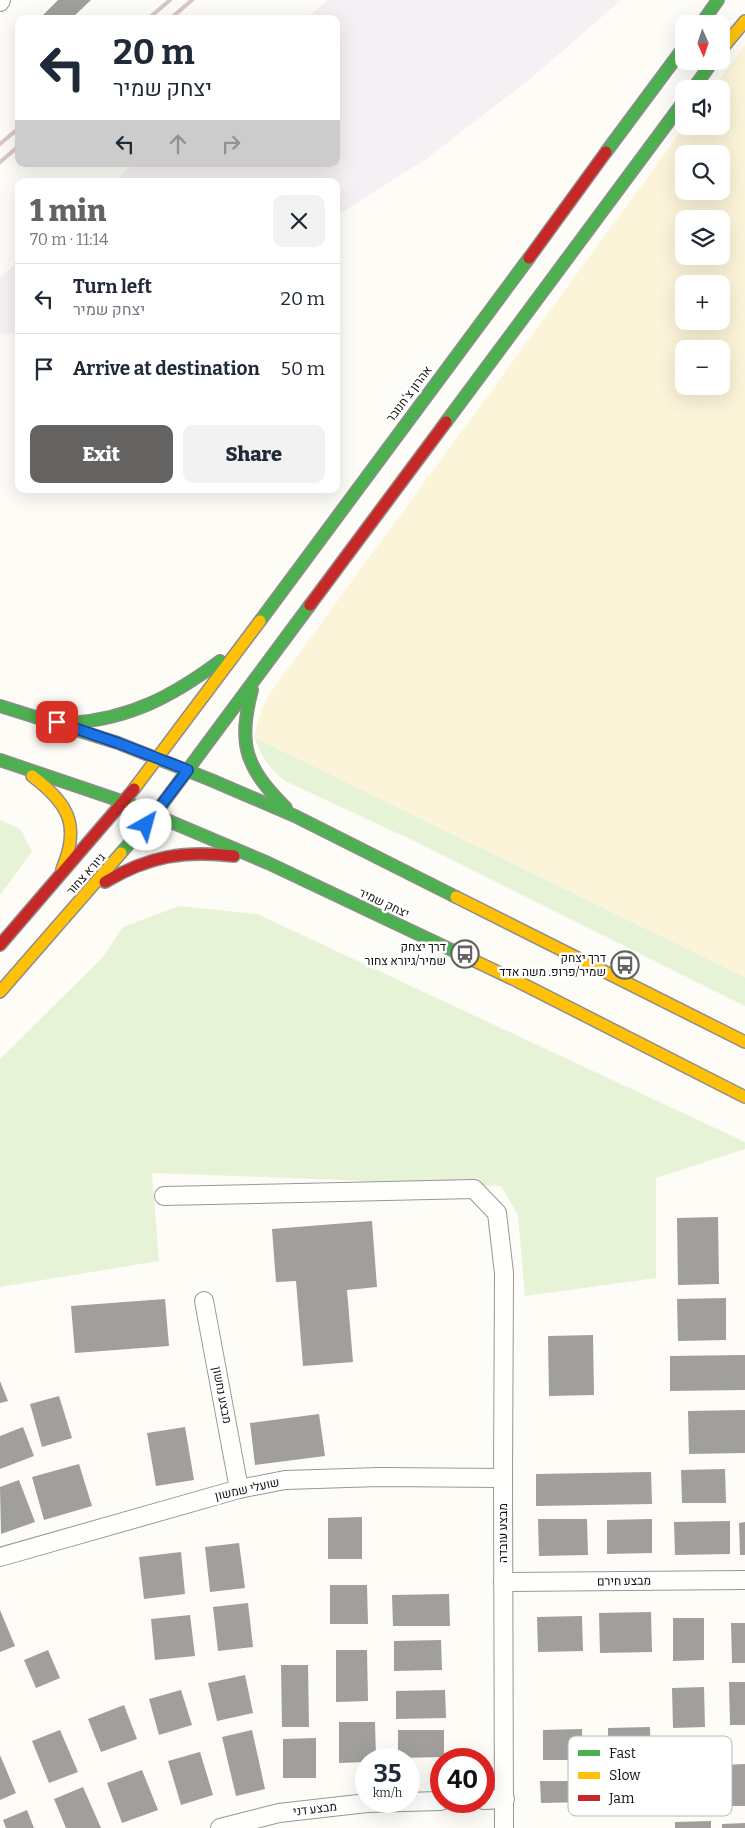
<!DOCTYPE html>
<html lang="en">
<head>
<meta charset="utf-8">
<style>
  :root { --surface:#fff; --page:#f2f2f3; --text:#1f2937; --muted:#747a83; --line:#e0e1e3; --accent:#646362 }
  body { margin:0; font-family:Bitter,Heebo,serif; background:var(--page); color:var(--text); height:100vh; display:flex; flex-direction:column; font-size:19px; white-space:nowrap }
  * { box-sizing:border-box; margin:0 }
  p { font-size:16px; color:var(--muted) }
  .icon { flex:none; width:28px; height:28px; fill:none; stroke:currentColor; stroke-width:2; stroke-linecap:round; stroke-linejoin:round }
  .map { position:relative; flex:1; overflow:hidden }
  .details { position:absolute; left:15px; top:178px; width:325px; height:315px; display:flex; flex-direction:column; background:var(--surface); border-radius:10px; box-shadow:0 5px 20px #0002 }
  .details>* { flex:none }
  .banner { position:absolute; left:15px; top:15px; width:325px; height:152px; border-radius:10px; box-shadow:0 5px 20px #0002; background:#fff; color:var(--text); overflow:hidden }
  .needle { width:32px; rotate:177deg }
  .fabs { position:absolute; left:675px; top:15px; display:grid; gap:10px }
  .fabs a { display:grid; place-items:center; width:55px; height:55px; border-radius:10px; background:var(--surface); box-shadow:0 5px 20px #0002; font-size:25px }
  .speed { position:absolute; left:355px; top:1748px; display:flex; gap:10px; font-size:25px; font-weight:700; text-align:center }
  .speed>* { display:grid; place-content:center; width:65px; height:65px; border-radius:50%; background:var(--surface); box-shadow:0 5px 20px #0002; line-height:1 }
  .speed small { font-size:12px; font-weight:400 }
  .speed .limit { border:8px solid #d22; background:#fff; color:#111 }
  .pin { position:absolute; display:grid; place-items:center; width:42px; height:42px; color:#fff; margin:-21px; border-radius:10px; box-shadow:0 2px 8px #0006 }
  .me { position:absolute; width:55px; margin:-28px; rotate:38deg; stroke-linejoin:round; filter:drop-shadow(0 0 4px #0008) }
  .turn { display:flex; align-items:center; gap:18px; height:105px; padding:0 15px; font-size:22px }
  .turn .icon { width:65px; height:65px; stroke-width:2.5 }
  .turn b { display:block; font-size:35px; line-height:42px }
  .lanes { display:flex; align-items:center; height:48px; padding:0 15px; background:#0003; justify-content:center; gap:25px; direction:ltr }
  .lanes .off { opacity:.35 }
  .round { display:grid; place-items:center; flex:none; width:52px; height:52px; border-radius:10px; background:var(--page) }
  .head { display:flex; align-items:center; justify-content:space-between; height:85px; padding:0 15px }
  h1 { font-size:30px; font-weight:800; line-height:38px; color:var(--accent) }
  .cta { display:flex; gap:10px; margin-top:auto; padding:10px 15px }
  .cta a { flex:1; height:58px; border-radius:10px; background:var(--accent); color:#fff; font-size:20px; font-weight:800; line-height:58px; text-align:center }
  .cta a+a { background:var(--page); color:var(--text) }
  ul { padding:0; list-style:none }
  li { display:flex; align-items:center; gap:15px; height:70px; padding:0 15px; border-top:1px solid var(--line) }
  li div { flex:1 }
  li b { display:block; font-size:19px }
  li em { font-style:normal }
  .map>svg:first-child { display:block }
  .industrial { fill:#f5f0f3 }
  .green { fill:#e7f3d7 }
  .sand { fill:#fcf4d9; fill-rule:evenodd }
  .building { fill:#a19f9c }
  .lines { fill:none; stroke-linecap:round; stroke-linejoin:round }
  .street-casing { stroke:#979795; stroke-width:20 }
  .fast-casing { stroke:#8e8d8b; stroke-width:14 }
  .slow-casing { stroke:#8e8d8b; stroke-width:14 }
  .jam-casing { stroke:#8e8d8b; stroke-width:14 }
  .street { stroke:#fffffe; stroke-width:18 }
  .fast { stroke:#4caf50; stroke-width:11 }
  .slow { stroke:#ffc107; stroke-width:11 }
  .jam { stroke:#c62828; stroke-width:11 }
  .rail { stroke:#d9c6c7; stroke-width:4 }
  .route-casing { stroke:#114b97; stroke-width:12 }
  .route { stroke:#1a73e8; stroke-width:9 }
  .labels { text-anchor:middle; dominant-baseline:central; stroke-width:5; stroke-linejoin:round; paint-order:stroke }
  .street-label { font-size:12px; fill:#111; stroke:#fff }
  .poi-label { font-size:12px; fill:#111; stroke:#fff; text-anchor:end }
  .key { fill:#fff; stroke:#b8b8b8; stroke-width:1 }
  .key-label { font-size:14px; fill:#111 }
</style>
</head>
<body>
<div class="map">
<svg width="745" height="1828" viewBox="0 0 745 1828">
  <rect width="100%" height="100%" fill="#fdfcf7"/>
  <g class="industrial">
    <path d="M328 0H621L529 80 426 159 336 216V181H114L134 164H336V19H306Z"/>
    <path d="M19 261V333L0 334V277Z"/>
  </g>
  <g class="green">
    <path d="M254 737 745 977V1006L412 840 285 781C266 766 263 758 254 737Z"/>
    <path d="M0 820 20 829 32 851 0 895Z"/>
    <path d="M179 906 257 914 745 1142V1149L656 1178V1278L525 1296 518 1215 501 1186 152 1173 159 1261 0 1287V1059L102 958 123 927Z"/>
  </g>
  <path class="sand" d="M745 45V977L254 737 261 711 268 696 685 126H721V89H713ZM684 154H721V191H684ZM684 219H721V256H684ZM684 284H721V321H684ZM684 349H721V386H684Z"/>
  <g class="building">
    <path d="M58 0H91L71 19H39Z"/>
    <path d="M718 1217 719 1284 678 1285 677 1218Z"/>
    <path d="M372 1221 377 1287 347 1290 353 1362 303 1366 296 1281 276 1282 272 1229Z"/>
    <path d="M726 1298V1340L678 1341 677 1299Z"/>
    <path d="M165 1299 169 1346 75 1353 71 1306Z"/>
    <path d="M593 1335 594 1395 549 1396 548 1336Z"/>
    <path d="M745 1355V1390L670 1391V1356Z"/>
    <path d="M0 1381 8 1401 0 1403Z"/>
    <path d="M59 1396 72 1438 42 1447 30 1404Z"/>
    <path d="M745 1410V1453L689 1454 688 1411Z"/>
    <path d="M319 1414 325 1456 255 1465 250 1423Z"/>
    <path d="M23 1427 34 1456 0 1469V1436Z"/>
    <path d="M185 1427 194 1480 156 1486 147 1433Z"/>
    <path d="M79 1464 92 1506 44 1520 32 1477Z"/>
    <path d="M725 1469 726 1503H682L681 1470Z"/>
    <path d="M651 1472 652 1504 536 1506V1474Z"/>
    <path d="M19 1480 35 1522 1 1534 0 1487Z"/>
    <path d="M362 1517V1559H328V1518Z"/>
    <path d="M538 1519H587L588 1555 539 1556Z"/>
    <path d="M652 1519V1553L607 1554V1520Z"/>
    <path d="M730 1521V1554L675 1555 674 1522Z"/>
    <path d="M745 1522V1555H740L739 1523Z"/>
    <path d="M239 1543 245 1588 210 1592 205 1547Z"/>
    <path d="M181 1552 185 1594 144 1599 139 1557Z"/>
    <path d="M330 1585H367L368 1624H330Z"/>
    <path d="M449 1594 450 1626H393L392 1595Z"/>
    <path d="M248 1603 253 1647 218 1651 213 1607Z"/>
    <path d="M0 1610 15 1646 0 1652Z"/>
    <path d="M651 1612 652 1652 600 1653 599 1613Z"/>
    <path d="M190 1615 195 1656 155 1660 151 1619Z"/>
    <path d="M582 1616 583 1651 538 1652 537 1617Z"/>
    <path d="M673 1618H704V1660L673 1661Z"/>
    <path d="M731 1623H745V1663H732Z"/>
    <path d="M441 1640 442 1670 394 1671V1641Z"/>
    <path d="M48 1650 60 1678 36 1688 24 1660Z"/>
    <path d="M336 1650H367L368 1701 336 1702Z"/>
    <path d="M281 1665H308L309 1727H282Z"/>
    <path d="M245 1675 253 1713 217 1721 208 1683Z"/>
    <path d="M729 1682H745V1725H730Z"/>
    <path d="M704 1687 705 1727 673 1728 672 1688Z"/>
    <path d="M181 1690 192 1725 159 1735 149 1699Z"/>
    <path d="M445 1690 446 1718 396 1719V1691Z"/>
    <path d="M124 1705 137 1739 101 1752 88 1719Z"/>
    <path d="M339 1722H375L376 1759H366V1762L339 1763Z"/>
    <path d="M650 1727 651 1767H608V1728Z"/>
    <path d="M582 1729V1760H543V1730Z"/>
    <path d="M60 1730 78 1772 49 1783 32 1741Z"/>
    <path d="M252 1730 265 1789 236 1796 222 1737Z"/>
    <path d="M398 1730H444V1757L398 1758Z"/>
    <path d="M316 1738V1778H283V1739Z"/>
    <path d="M200 1752 213 1795 181 1805 168 1761Z"/>
    <path d="M0 1755 16 1793 0 1800Z"/>
    <path d="M745 1764V1806H725L724 1765Z"/>
    <path d="M142 1770 158 1810 122 1823 107 1783Z"/>
    <path d="M540 1781H587V1802L541 1803Z"/>
    <path d="M83 1787 101 1828H66L54 1799Z"/>
    <path d="M27 1810 34 1828H6L3 1820Z"/>
    <path d="M711 1821V1828H675V1822Z"/>
    <path d="M745 1823V1828H722V1824Z"/>
  </g>
  <g class="lines">
    <g class="street-casing">
      <g id="street">
        <path d="M0 2 1 0"/>
        <path d="M164 1196 474 1189 497 1213 504 1273 503 1478 504 1828"/>
        <path d="M204 1301 239 1489"/>
        <path d="M0 1557 239 1489 285 1480 379 1477 503 1478"/>
        <path d="M503 1582 745 1580"/>
        <path d="M484 1800 505 1799"/>
        <path d="M220 1828 279 1813 367 1803 441 1801"/>
      </g>
    </g>
    <g class="fast-casing">
      <g id="fast">
        <path d="M701 24 718 0"/>
        <path d="M693 89 713 61"/>
        <path d="M606 152 684 47"/>
        <path d="M446 422 684 101"/>
        <path d="M260 621 529 258"/>
        <path d="M252 690C237 745 246 768 286 808"/>
        <path d="M0 706 118 743 211 780 295 816 456 897"/>
        <path d="M70 723C130 719 173 696 220 661"/>
        <path d="M0 760 124 802 268 863 458 953"/>
        <path d="M121 853 155 814 310 605"/>
      </g>
    </g>
    <g class="slow-casing">
      <g id="slow">
        <path d="M721 50 745 21"/>
        <path d="M32 776C68 803 81 825 62 869"/>
        <path d="M134 789 260 621"/>
        <path d="M456 897 745 1042"/>
        <path d="M458 953 515 980 745 1097"/>
        <path d="M0 992 121 853"/>
      </g>
    </g>
    <g class="jam-casing">
      <g id="jam">
        <path d="M529 258 606 152"/>
        <path d="M310 605 446 422"/>
        <path d="M105 882C149 856 184 850 234 856"/>
        <path d="M0 945 134 789"/>
      </g>
    </g>
    <use href="#street" class="street"/>
    <use href="#fast" class="fast"/>
    <use href="#slow" class="slow"/>
    <use href="#jam" class="jam"/>
    <g class="rail">
      <path d="M148 19 170 0"/>
      <path d="M170 19 192 0"/>
      <path d="M0 144 19 128"/>
      <path d="M0 162 19 146"/>
    </g>
  </g>
  <g class="lines">
    <g class="route-casing">
      <path id="route" d="M57 722 118 743 188 770 146 825"/>
    </g>
    <use href="#route" class="route"/>
  </g>
  <defs>
    <g id="bus-ring" transform="scale(1.4375)"><circle r="9.5" fill="#fff" stroke="#646362" stroke-width="1.5"/><path d="M-5-6H5V4H4V6H2V4H-2V6H-4V4H-5ZM-3.5-4V0h7V-4ZM-3.5 1.2v1.5H-2V1.2ZM2 1.2v1.5H3.5V1.2Z" fill="#646362"/></g>
  </defs>
  <g fill-rule="evenodd">
    <use href="#bus-ring" x="465" y="954"/>
    <use href="#bus-ring" x="625" y="965"/>
  </g>
  <g class="labels">
    <g class="street-label">
      <text transform="translate(409 394) rotate(-53)">אהרון צ'חנובר</text>
      <text transform="translate(86 874) rotate(-48)">גיורא צחור</text>
      <text transform="translate(384 903) rotate(25)">יצחק שמיר</text>
      <text transform="translate(222 1395) rotate(79)">מבצע נחשון</text>
      <text transform="translate(247 1489) rotate(-13)">שועלי שמשון</text>
      <text transform="translate(503 1533) rotate(-90)">מבצע עובדה</text>
      <text transform="translate(624 1581) rotate(-1)">מבצע חירם</text>
      <text transform="translate(315 1809) rotate(-7)">מבצע דני</text>
    </g>
    <g class="poi-label">
      <text x="446" y="947">דרך יצחק<tspan x="446" dy="14">שמיר/גיורא צחור</tspan></text>
      <text x="606" y="958">דרך יצחק<tspan x="606" dy="14">שמיר/פרופ. משה אדד</tspan></text>
    </g>
  </g>
  <rect x="568" y="1736" width="164" height="80" rx="8" class="key"/>
  <rect x="578" y="1750" width="22" height="6" fill="#4caf50"/>
  <rect x="578" y="1772" width="22" height="7" fill="#ffc107"/>
  <rect x="578" y="1795" width="22" height="6" fill="#c62828"/>
  <g class="key-label">
    <text x="609" y="1758">Fast</text>
    <text x="609" y="1780">Slow</text>
    <text x="609" y="1803">Jam</text>
  </g>
</svg>
<div class="fabs">
<a><svg class="needle" viewBox="-14 -14 28 28"><path d="M0-13l5 13h-10z" fill="#e53935"/><path d="M0 13l5-13h-10z" fill="#747a83"/></svg></a>
<a><svg class="icon" aria-label="sound" viewBox="0 0 24 24"><path d="M4 9h4l5-4v14l-5-4H4zM17 9q2 3 0 6"/></svg></a>
<a><svg class="icon" aria-label="search" viewBox="0 0 24 24"><circle cx="10" cy="10" r="6"/><path d="M15 15l6 6"/></svg></a>
<a><svg class="icon" aria-label="layers" viewBox="0 0 24 24"><path d="M12 4l9 5-9 5-9-5zM3 14l9 5 9-5"/></svg></a>
<a>+</a>
<a>−</a>
</div>
<div class="speed"><div>35<small>km/h</small></div><div class="limit">40</div></div>
<div class="pin" style="left:57px;top:722px;background:#d93025"><svg class="icon" aria-label="arrive" viewBox="0 0 24 24"><path d="M6 21V4h12l-3 4 3 4H6"/></svg></div>
<svg class="me" style="left:146px;top:825px" viewBox="-20 -20 40 40"><circle r="19" fill="#fff"/><path d="M0-13L10 11 0 6-10 11z" fill="#1a73e8"/></svg>
<div class="banner">
<div class="turn"><svg class="icon" aria-label="left" viewBox="0 0 24 24"><path d="M17 20v-9H6M10 6l-5 5 5 5"/></svg><div><b>20 m</b>יצחק שמיר</div></div>
<div class="lanes"><svg class="icon" aria-label="left" viewBox="0 0 24 24"><path d="M17 20v-9H6M10 6l-5 5 5 5"/></svg><svg class="icon off" aria-label="ahead" viewBox="0 0 24 24"><path d="M12 20V5M6 11l6-6 6 6"/></svg><svg class="icon off" aria-label="right" viewBox="0 0 24 24"><path d="M7 20v-9h11M14 6l5 5-5 5"/></svg></div>
</div>
<section class="details">
<div class="head"><div><h1>1 min</h1><p>70 m · 11:14</p></div><a class="round"><svg class="icon" aria-label="close" viewBox="0 0 24 24"><path d="M6 6l12 12M18 6L6 18"/></svg></a></div>
<ul>
<li><svg class="icon" aria-label="left" viewBox="0 0 24 24"><path d="M17 20v-9H6M10 6l-5 5 5 5"/></svg><div><b>Turn left</b><p>יצחק שמיר</p></div><em>20 m</em></li>
<li><svg class="icon" aria-label="arrive" viewBox="0 0 24 24"><path d="M6 21V4h12l-3 4 3 4H6"/></svg><div><b>Arrive at destination</b></div><em>50 m</em></li>
</ul>
<div class="cta"><a>Exit</a><a>Share</a></div>
</section>
</div>
</body>
</html>
